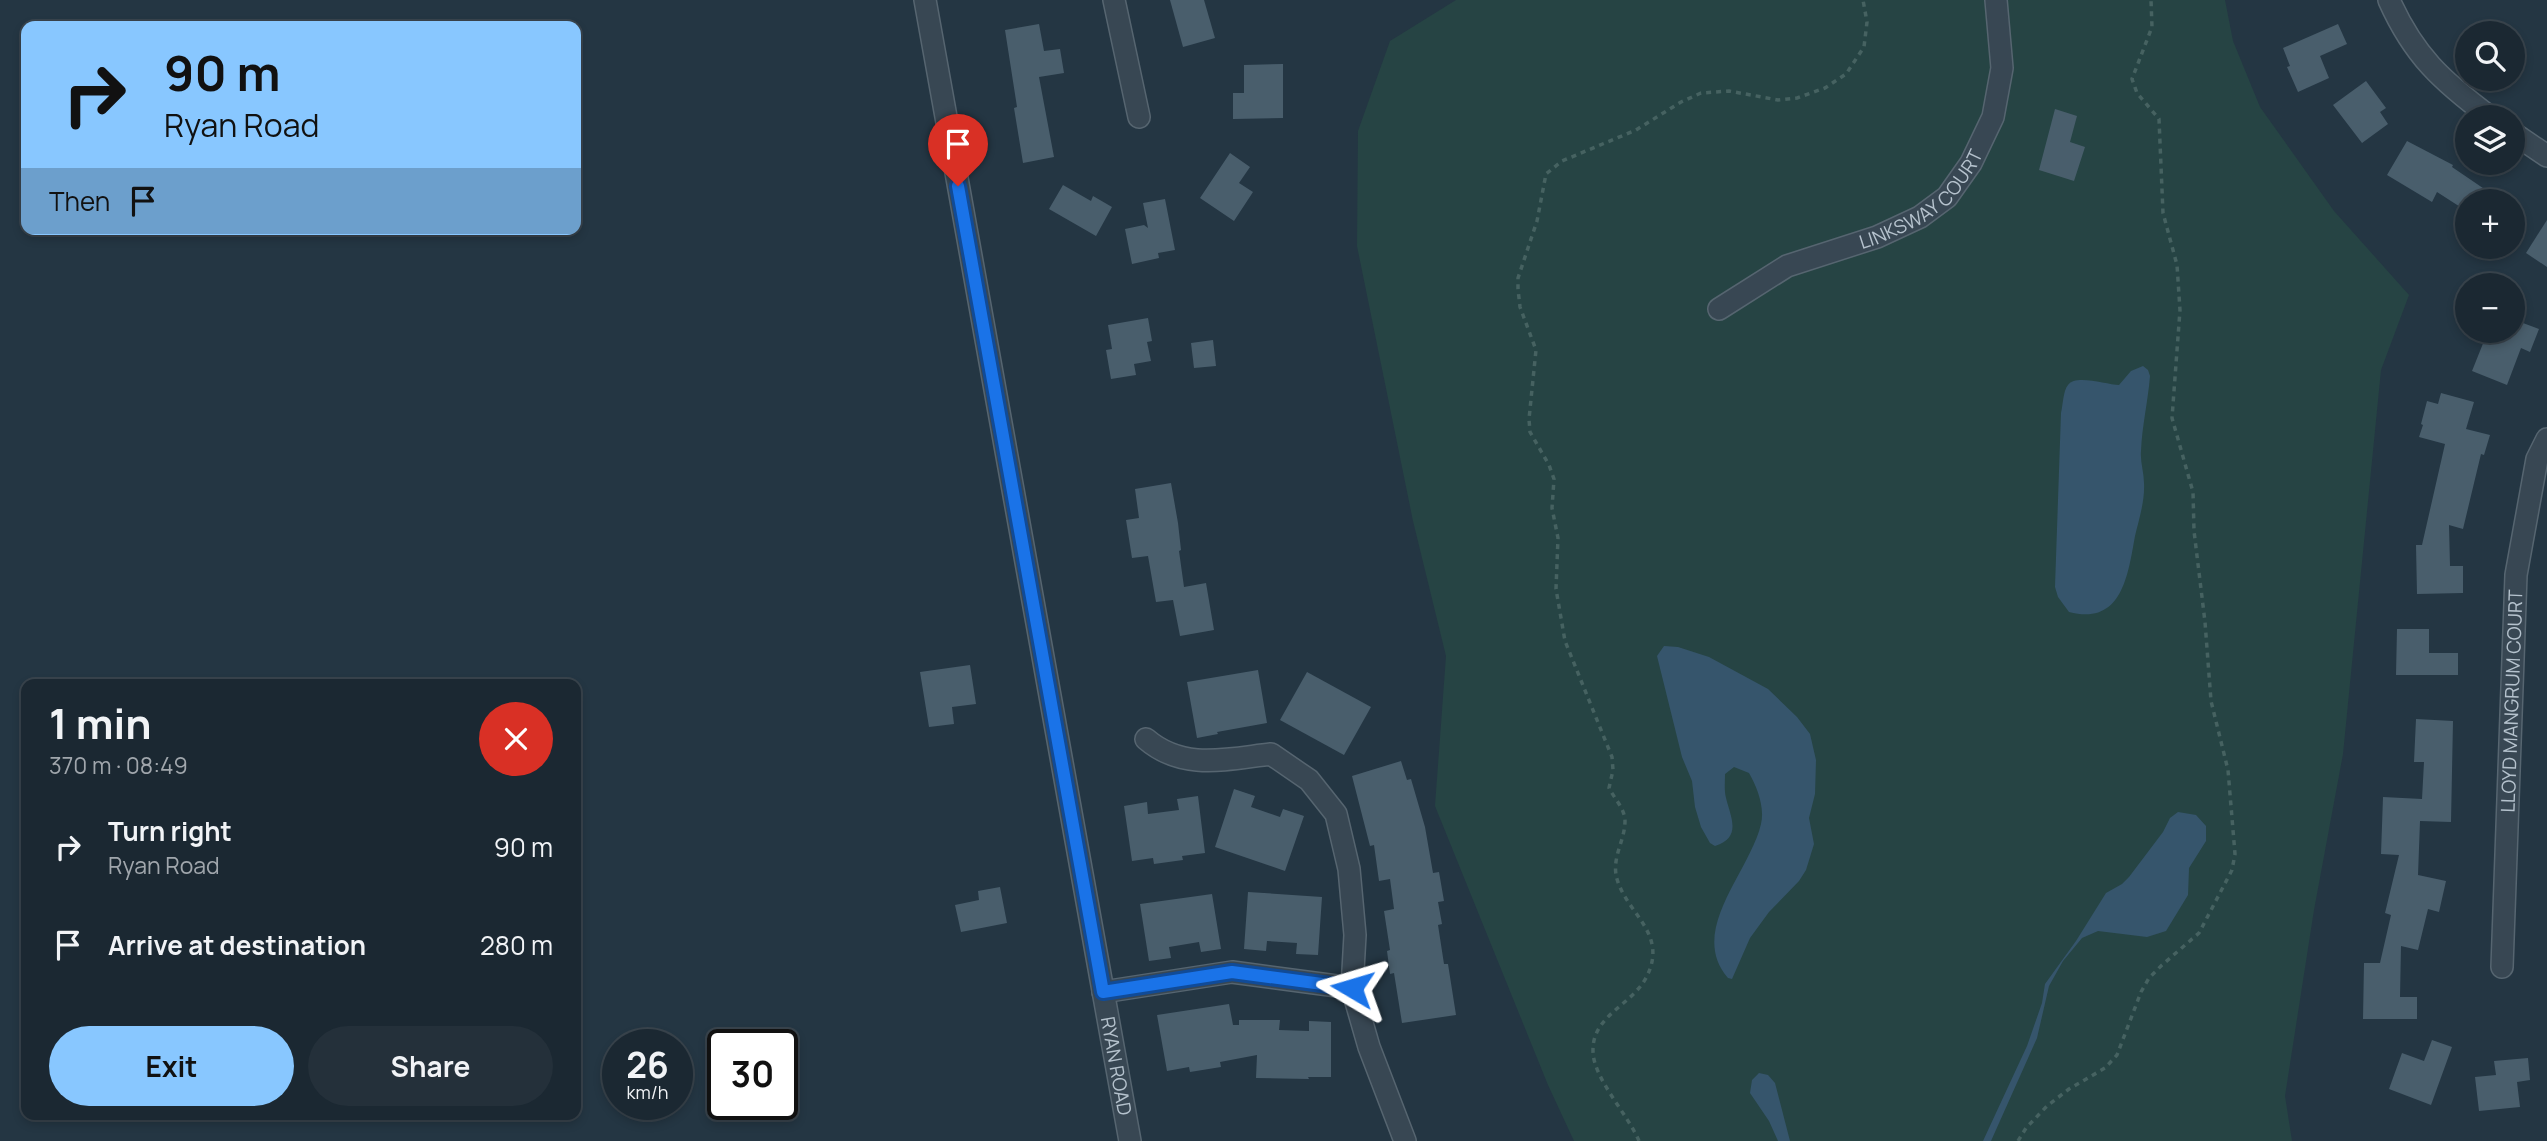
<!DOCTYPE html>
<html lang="en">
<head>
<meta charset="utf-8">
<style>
  :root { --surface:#1b2832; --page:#24303a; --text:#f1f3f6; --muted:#a0a6ac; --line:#39444d; --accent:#88c7ff }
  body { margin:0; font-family:Manrope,sans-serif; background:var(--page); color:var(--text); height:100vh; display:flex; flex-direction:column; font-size:26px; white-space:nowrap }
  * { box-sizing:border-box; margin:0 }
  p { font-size:23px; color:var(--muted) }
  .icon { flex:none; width:38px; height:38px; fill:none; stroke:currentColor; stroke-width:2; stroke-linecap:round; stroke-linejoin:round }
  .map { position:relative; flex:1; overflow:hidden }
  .drawer { position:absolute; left:21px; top:679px; width:560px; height:441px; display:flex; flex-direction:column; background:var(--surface); border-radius:14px; box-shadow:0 4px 10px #0003,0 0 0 2px var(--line) }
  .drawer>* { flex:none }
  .banner { position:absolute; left:21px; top:21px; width:560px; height:214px; border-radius:14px; box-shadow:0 4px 10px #0003,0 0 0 2px var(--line); background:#88c7ff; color:#111; overflow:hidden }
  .controls { position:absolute; left:2455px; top:21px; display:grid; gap:14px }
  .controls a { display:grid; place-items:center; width:70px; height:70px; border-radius:50%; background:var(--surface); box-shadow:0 4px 10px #0003,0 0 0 2px var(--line); font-size:35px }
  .speed { position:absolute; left:602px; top:1029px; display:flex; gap:14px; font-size:35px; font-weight:700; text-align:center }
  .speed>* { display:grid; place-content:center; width:91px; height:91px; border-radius:50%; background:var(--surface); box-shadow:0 4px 10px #0003,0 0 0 2px var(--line); line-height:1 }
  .speed small { font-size:18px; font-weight:400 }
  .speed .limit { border:4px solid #111; border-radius:10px; background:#fff; color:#111 }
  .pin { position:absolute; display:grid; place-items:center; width:60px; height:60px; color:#fff; margin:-72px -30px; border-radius:50% 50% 50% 0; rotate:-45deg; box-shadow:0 0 7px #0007 }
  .pin .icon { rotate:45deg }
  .me { position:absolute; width:77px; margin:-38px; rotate:277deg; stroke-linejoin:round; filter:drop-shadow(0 0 5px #0008) }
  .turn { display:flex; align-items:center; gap:24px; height:147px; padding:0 28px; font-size:32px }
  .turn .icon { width:91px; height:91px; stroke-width:2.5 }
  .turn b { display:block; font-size:49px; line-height:60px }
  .then { display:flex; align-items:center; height:66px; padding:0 28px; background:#0003; gap:14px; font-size:26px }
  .round { display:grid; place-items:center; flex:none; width:74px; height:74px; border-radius:37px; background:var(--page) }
  .overview { display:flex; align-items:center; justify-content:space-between; height:119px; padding:0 28px }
  h1 { font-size:42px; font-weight:700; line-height:52px }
  .cta { display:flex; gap:14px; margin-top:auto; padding:14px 28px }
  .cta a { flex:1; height:80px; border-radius:42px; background:var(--accent); color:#111; font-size:28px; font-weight:700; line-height:80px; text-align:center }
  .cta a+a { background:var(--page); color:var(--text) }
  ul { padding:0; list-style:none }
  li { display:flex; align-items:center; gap:21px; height:98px; padding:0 28px }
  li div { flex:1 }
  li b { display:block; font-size:26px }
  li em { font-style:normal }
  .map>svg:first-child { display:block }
  .green { fill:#264444 }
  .water { fill:#36556c }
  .building { fill:#495e6c }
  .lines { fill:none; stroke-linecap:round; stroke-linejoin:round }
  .minor-casing { stroke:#566570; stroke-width:24 }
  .path { stroke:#466261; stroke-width:3.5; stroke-dasharray:5 5; stroke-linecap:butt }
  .minor { stroke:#384753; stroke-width:21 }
  .route-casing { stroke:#114b97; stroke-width:18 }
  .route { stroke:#1a73e8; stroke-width:12 }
  .labels { text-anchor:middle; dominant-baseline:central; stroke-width:7; stroke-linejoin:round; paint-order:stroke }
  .street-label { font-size:19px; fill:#b5c2cd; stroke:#1d2c38 }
</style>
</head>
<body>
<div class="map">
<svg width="2547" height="1141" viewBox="0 0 2547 1141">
  <rect width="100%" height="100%" fill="#243643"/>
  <path class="green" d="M1456 0H2225L2233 41 2260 107 2334 211 2409 295 2381 370 2343 754 2314 910 2285 1096 2292 1141H1574L1548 1085 1435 806 1446 656 1413 521 1357 246 1358 131 1390 41Z"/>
  <g class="water">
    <path d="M2143 366 2148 370 2150 376C2148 401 2142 426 2141 451 2140 462 2144 472 2144 483 2145 501 2139 519 2135 536 2128 575 2122 626 2069 612L2058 597 2055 587 2061 413C2063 405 2063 391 2068 385 2076 374 2107 385 2119 385L2131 371Z"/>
    <path d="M1664 646 1678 647 1709 657 1768 689 1797 717 1810 734 1816 760 1815 794 1809 818 1814 844 1806 870 1799 881 1769 912 1750 938 1732 979 1728 978C1687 931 1750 872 1761 824 1765 807 1757 787 1749 773L1734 767 1725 774C1725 782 1724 790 1726 798 1731 818 1742 837 1715 846L1710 843 1701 827 1695 807 1692 781 1682 757 1657 656Z"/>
    <path d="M2178 812 2196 815 2206 826V841L2189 868 2188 895 2166 931 2147 937 2098 931 2082 938 2063 961 2049 986 2037 1038 1991 1141H1983L2027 1046 2042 1003 2045 984 2076 941 2106 893 2122 884 2129 877 2163 832 2170 818Z"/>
    <path d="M1759 1073 1768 1075 1775 1083 1790 1141H1778L1769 1121 1750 1093 1752 1080Z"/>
  </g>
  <g class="building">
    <path d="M1170 0H1204L1215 38 1183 47Z"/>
    <path d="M1039 24 1044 51 1060 49 1064 73 1039 77 1054 157 1023 163 1014 108 1017 107 1005 30Z"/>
    <path d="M2338 24 2347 44 2320 56 2329 78 2298 92 2287 67 2290 66 2283 48Z"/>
    <path d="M1283 64V118L1233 119V93H1244V65Z"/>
    <path d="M2366 81 2386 108 2380 112 2388 124 2362 143 2333 105Z"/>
    <path d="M2055 109 2077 116 2070 142 2085 147 2074 181 2039 170Z"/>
    <path d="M2407 141 2453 165 2452 167 2502 201H2468V212L2437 192 2432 202 2387 175Z"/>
    <path d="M1230 153 1250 167 1239 183 1253 192 1234 221 1200 198Z"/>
    <path d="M1063 185 1091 201 1093 196 1112 207 1096 236 1049 209Z"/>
    <path d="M1165 199 1175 250 1158 253 1159 258 1132 264 1125 229 1144 225 1148 228 1143 203Z"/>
    <path d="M2547 220V267L2526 253Z"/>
    <path d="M1148 318 1152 341 1147 342 1151 361 1134 364 1136 375 1111 379 1106 350 1112 349 1108 325Z"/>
    <path d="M2515 320 2539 329 2530 352 2521 348 2507 385 2472 371 2488 331H2513Z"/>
    <path d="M1213 340 1216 366 1194 368 1191 343Z"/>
    <path d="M2441 393 2474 402 2466 429 2490 435 2484 455 2481 454 2463 529 2449 525 2450 566H2463V593L2417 594 2416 545H2422L2445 444 2419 437 2423 425 2421 424 2427 401 2438 404Z"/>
    <path d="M1171 483 1178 523 1181 550 1179 551 1184 587 1206 583 1214 630 1180 636 1173 600 1156 602 1148 556 1132 558 1126 520 1139 518 1135 489Z"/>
    <path d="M2397 629H2429V653H2458V675H2396Z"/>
    <path d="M970 665 976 704 952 707 954 724 929 727 920 672Z"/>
    <path d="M1258 670 1267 723 1217 732 1218 734 1197 738 1187 682Z"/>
    <path d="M1307 672 1371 707 1344 755 1280 720Z"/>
    <path d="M2416 719 2453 721 2451 822 2420 821 2418 875 2446 881 2439 912 2428 909 2418 950 2401 946 2400 997H2417V1019H2363L2364 963H2380L2391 915 2385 913 2399 855 2381 854 2383 797 2422 799 2424 762H2414Z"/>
    <path d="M1401 761 1407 780 1411 779 1425 827 1433 873 1439 872 1444 901 1438 902 1442 924 1438 925 1444 964H1448L1456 1015 1402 1023 1394 973 1390 974 1387 951 1390 950 1384 911 1394 909 1390 879 1379 881 1374 845 1370 846 1352 776Z"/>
    <path d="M1234 789 1255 796 1251 807 1280 817 1283 809 1304 816 1285 871 1215 847Z"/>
    <path d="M1198 796 1205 853 1182 856 1183 860 1154 864 1153 858 1132 861 1124 806 1147 802 1148 814 1179 810 1177 799Z"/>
    <path d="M1000 887 1007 923 961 932 955 905 979 900 978 891Z"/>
    <path d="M1248 892 1322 897 1318 955 1296 954 1297 943 1267 941 1266 951 1244 949Z"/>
    <path d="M1212 894 1221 949 1201 952 1199 942 1169 947 1171 958 1149 961 1140 904Z"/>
    <path d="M1229 1004 1233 1025H1239V1020H1280L1279 1030 1309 1031V1021L1331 1022V1077H1308L1309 1079 1256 1078 1257 1055 1220 1062 1221 1067 1190 1072 1189 1067 1167 1071 1157 1015Z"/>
    <path d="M2432 1040 2452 1047 2431 1105 2389 1089 2402 1053 2424 1061Z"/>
    <path d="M2528 1058 2530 1080 2517 1082 2520 1107 2479 1111 2475 1077 2496 1075 2494 1061Z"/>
  </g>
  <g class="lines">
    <g class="minor-casing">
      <g id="minor">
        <path id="s1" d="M925 0 1130 1141"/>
        <path d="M1114 0 1139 117"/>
        <path d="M2389 0C2414 56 2442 81 2490 117"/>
        <path d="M2513 133 2547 156"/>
        <path id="s2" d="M1719 309 1787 266 1877 237 1920 217 1947 197 1971 163 1993 117 2002 68 1996 0"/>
        <path d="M1146 739C1183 771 1227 759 1271 754L1309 780 1336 814 1349 869 1355 935 1352 988 1369 1047 1405 1141"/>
        <path id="s3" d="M2502 967 2516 575 2537 459 2547 439"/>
        <path d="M1103 992 1232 972 1352 988"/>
      </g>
    </g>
    <g class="path">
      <path d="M1639 1141C1627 1113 1593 1078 1593 1051 1592 1015 1633 1005 1647 976 1668 933 1627 914 1617 879 1611 858 1625 841 1625 821 1625 809 1614 798 1609 788L1613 770 1612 757 1565 641 1556 589 1558 538 1552 508 1554 479 1549 465 1530 432 1529 419 1536 350 1520 307 1518 289V278L1537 221 1546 174 1562 161 1636 130 1681 102 1701 93 1729 91 1778 100 1797 98 1825 88 1846 74 1864 47 1867 22 1863 0"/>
      <path d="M2018 1141 2026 1128 2047 1106 2069 1089 2105 1068 2117 1055 2141 992 2149 978 2162 965 2199 933 2232 870 2235 854 2228 770 2211 701 2205 622 2194 531 2193 492 2172 418 2180 310 2177 265 2163 213 2159 119 2137 93 2132 79 2152 27 2151 0"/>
    </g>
    <use href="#minor" class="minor"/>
  </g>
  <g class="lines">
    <g class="route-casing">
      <path id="route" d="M958 186 1103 992 1232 972 1352 988"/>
    </g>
    <use href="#route" class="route"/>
  </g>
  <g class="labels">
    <g class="street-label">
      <text stroke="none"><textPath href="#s2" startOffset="234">LINKSWAY COURT</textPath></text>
      <text stroke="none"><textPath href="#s3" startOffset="266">LLOYD MANGRUM COURT</textPath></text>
      <text stroke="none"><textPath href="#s1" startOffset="1083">RYAN ROAD</textPath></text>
    </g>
  </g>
</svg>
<div class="controls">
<a><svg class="icon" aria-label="search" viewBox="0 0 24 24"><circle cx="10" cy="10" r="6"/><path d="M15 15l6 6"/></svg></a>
<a><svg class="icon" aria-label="layers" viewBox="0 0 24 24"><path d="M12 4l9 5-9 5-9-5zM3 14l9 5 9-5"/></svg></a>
<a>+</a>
<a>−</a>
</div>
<div class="speed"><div>26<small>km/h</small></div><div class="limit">30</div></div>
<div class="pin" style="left:958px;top:186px;background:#d93025"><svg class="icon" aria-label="arrive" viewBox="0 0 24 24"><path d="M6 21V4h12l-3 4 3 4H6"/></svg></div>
<svg class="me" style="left:1352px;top:988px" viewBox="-20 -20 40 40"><path d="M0-17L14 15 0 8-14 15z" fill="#1a73e8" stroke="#fff" stroke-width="4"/></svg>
<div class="banner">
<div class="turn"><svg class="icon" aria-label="right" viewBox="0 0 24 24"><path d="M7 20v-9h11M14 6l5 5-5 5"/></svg><div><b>90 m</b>Ryan Road</div></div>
<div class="then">Then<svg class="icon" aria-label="arrive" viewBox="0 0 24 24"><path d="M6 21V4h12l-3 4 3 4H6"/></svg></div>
</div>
<section class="drawer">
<div class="overview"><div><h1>1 min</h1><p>370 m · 08:49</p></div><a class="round" style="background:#d93025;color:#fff"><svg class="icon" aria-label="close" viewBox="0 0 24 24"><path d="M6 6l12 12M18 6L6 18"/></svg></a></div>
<ul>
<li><svg class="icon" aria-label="right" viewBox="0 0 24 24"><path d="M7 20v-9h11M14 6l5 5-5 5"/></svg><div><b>Turn right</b><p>Ryan Road</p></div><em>90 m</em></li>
<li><svg class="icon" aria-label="arrive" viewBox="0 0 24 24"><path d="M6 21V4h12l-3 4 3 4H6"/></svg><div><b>Arrive at destination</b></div><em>280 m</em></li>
</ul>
<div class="cta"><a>Exit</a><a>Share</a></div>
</section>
</div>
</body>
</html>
